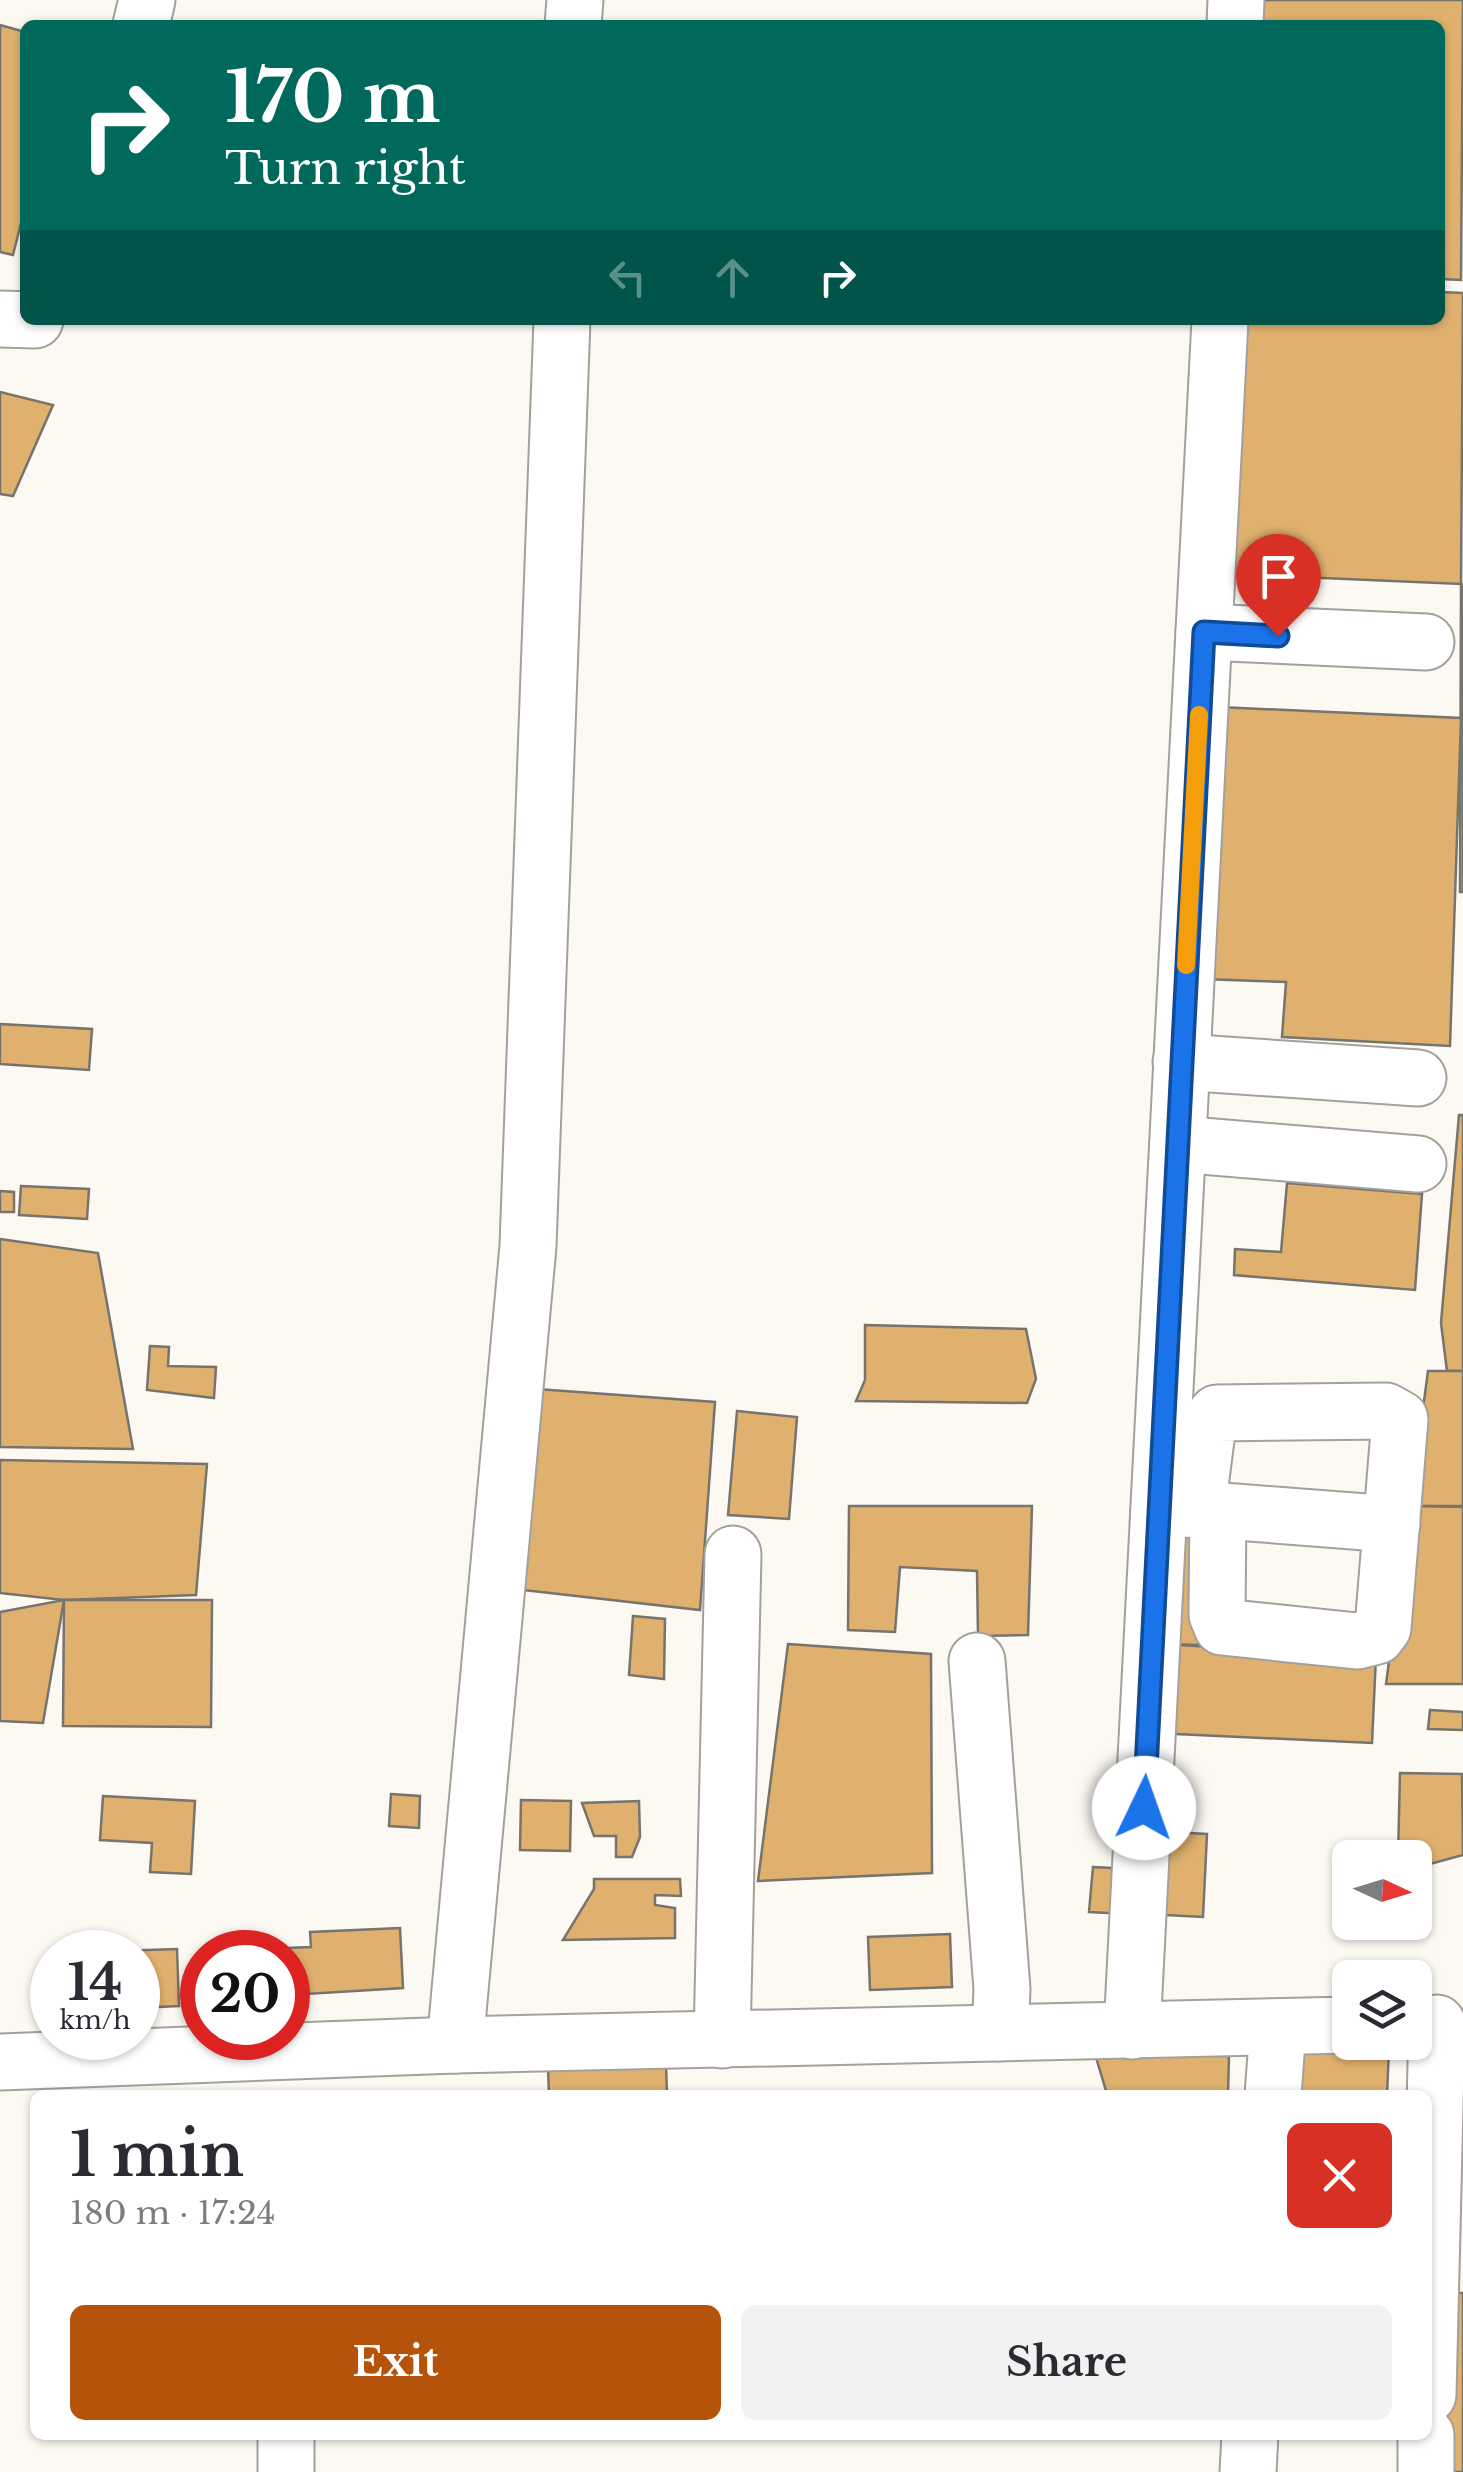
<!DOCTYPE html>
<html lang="en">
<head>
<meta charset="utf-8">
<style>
  :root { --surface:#fff; --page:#f2f2f3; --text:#2b2b33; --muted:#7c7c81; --accent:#b45309 }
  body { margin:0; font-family:"Libre Baskerville",serif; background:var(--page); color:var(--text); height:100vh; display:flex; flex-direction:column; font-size:38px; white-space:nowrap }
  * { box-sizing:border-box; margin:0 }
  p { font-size:32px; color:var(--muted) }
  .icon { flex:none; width:55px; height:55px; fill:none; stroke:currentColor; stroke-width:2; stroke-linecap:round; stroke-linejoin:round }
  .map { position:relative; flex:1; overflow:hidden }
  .panel { position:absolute; left:30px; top:2090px; width:1402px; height:350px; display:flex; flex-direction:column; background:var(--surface); border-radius:15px; box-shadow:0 2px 8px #0004 }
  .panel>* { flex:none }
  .guide { position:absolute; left:20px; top:20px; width:1425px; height:305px; border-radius:15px; box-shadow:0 2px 8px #0004; background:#00695c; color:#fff; overflow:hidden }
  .needle { width:65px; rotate:94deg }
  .buttons { position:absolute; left:1332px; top:1840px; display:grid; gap:20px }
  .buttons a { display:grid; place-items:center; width:100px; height:100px; border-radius:15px; background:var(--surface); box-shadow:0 2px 8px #0004; font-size:50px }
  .speed { position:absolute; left:30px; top:1930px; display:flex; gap:20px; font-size:50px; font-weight:700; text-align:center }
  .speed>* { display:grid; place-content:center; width:130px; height:130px; border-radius:50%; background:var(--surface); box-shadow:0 2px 8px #0004; line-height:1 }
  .speed small { font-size:25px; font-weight:400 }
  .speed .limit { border:15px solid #d22; background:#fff; color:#111 }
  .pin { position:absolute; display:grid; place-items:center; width:85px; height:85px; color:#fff; margin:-102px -42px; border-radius:50% 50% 50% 0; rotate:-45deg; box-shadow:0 0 10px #0007 }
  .pin .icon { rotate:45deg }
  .me { position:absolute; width:110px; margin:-55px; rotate:3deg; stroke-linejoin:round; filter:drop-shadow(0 0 8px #0008) }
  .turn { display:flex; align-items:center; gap:35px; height:210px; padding:0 40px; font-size:45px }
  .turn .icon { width:130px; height:130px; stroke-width:2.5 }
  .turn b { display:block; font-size:70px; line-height:85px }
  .lanes { display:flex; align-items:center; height:95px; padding:0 40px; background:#0003; justify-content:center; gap:50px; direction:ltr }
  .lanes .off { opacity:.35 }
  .round { display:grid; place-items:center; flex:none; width:105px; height:105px; border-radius:15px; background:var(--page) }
  .head { display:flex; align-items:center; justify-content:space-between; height:170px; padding:0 40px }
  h1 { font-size:60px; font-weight:700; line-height:75px }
  .primary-button { display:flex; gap:20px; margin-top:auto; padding:20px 40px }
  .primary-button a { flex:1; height:115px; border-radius:15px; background:var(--accent); color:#fff; font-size:40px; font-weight:700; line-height:115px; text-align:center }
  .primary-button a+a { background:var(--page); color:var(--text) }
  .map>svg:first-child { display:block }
  .building { fill:#e0b16e; stroke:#77736d; stroke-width:2.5 }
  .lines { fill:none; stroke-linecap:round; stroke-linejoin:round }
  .minor-casing { stroke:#a4a09a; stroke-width:59 }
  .minor { stroke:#fff; stroke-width:55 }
  .route-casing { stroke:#114b97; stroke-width:25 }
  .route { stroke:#1a73e8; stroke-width:18 }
  .slow { stroke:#f59e0b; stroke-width:18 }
</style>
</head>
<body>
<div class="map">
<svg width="1463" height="2472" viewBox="0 0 1463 2472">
  <rect width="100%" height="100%" fill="#fcf8f2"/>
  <g class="building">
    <path d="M1259 0H1463L1461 280 1440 279V25H1257Z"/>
    <path d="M0 25 25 32V207L13 255 0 252Z"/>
    <path d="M1440 292 1463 293 1461 584 1206 573 1233 320H1440Z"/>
    <path d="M0 392 53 405 13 496 0 494Z"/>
    <path d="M1461 584H1463V892H1460Z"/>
    <path d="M1219 707 1461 718 1450 1046 1282 1037 1286 982 1203 979Z"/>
    <path d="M0 1024 92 1029 89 1070 0 1064Z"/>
    <path d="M1459 1115H1463V1371H1447L1441 1323Z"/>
    <path d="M1287 1183 1422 1194 1415 1290 1234 1275 1235 1249 1281 1252Z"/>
    <path d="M21 1186 89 1189 87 1219 19 1215Z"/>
    <path d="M0 1191 14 1192V1212H0Z"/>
    <path d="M0 1239 98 1253 133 1449 0 1447Z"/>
    <path d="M865 1325 1026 1329 1036 1379 1027 1403 856 1401 865 1380Z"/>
    <path d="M150 1346 169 1347 168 1366 216 1367 214 1398 147 1390Z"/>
    <path d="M1428 1371H1463V1506H1410Z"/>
    <path d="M537 1389 715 1402 700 1610 506 1588Z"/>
    <path d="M737 1411 797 1417 789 1519 728 1515Z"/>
    <path d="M0 1460 207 1464 196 1595 64 1600 0 1593Z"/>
    <path d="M849 1506H1032L1028 1635 978 1636 977 1571 900 1567 895 1632 848 1630Z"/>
    <path d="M1410 1506 1463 1507V1684H1386Z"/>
    <path d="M1162 1533H1201L1199 1645 1161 1644Z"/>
    <path d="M64 1600 43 1723 0 1721V1612Z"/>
    <path d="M64 1600H212L211 1727 63 1726Z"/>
    <path d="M633 1616 665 1619 664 1679 629 1675Z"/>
    <path d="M788 1644 931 1654 932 1873 758 1881Z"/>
    <path d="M1161 1644 1376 1656 1372 1743 1155 1733Z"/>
    <path d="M1430 1710 1463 1712V1730L1428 1729Z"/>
    <path d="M1400 1773 1462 1774 1463 1855 1415 1868V1858H1398Z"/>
    <path d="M391 1794 420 1796 419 1828 389 1826Z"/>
    <path d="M103 1796 195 1801 191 1874 150 1872 152 1843 100 1840Z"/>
    <path d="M521 1800 571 1801 570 1851 520 1850Z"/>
    <path d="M639 1801 640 1837 632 1857H616V1836H594L582 1803Z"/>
    <path d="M1152 1831 1207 1834 1203 1917 1147 1914Z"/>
    <path d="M1093 1867 1131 1869 1128 1914 1089 1912Z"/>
    <path d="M594 1879H680L681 1896 655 1895V1905L675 1908V1938L563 1940 594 1889Z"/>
    <path d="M400 1928 403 1988 290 1995 287 1948 311 1947 310 1932Z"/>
    <path d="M950 1934 952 1987 870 1990 868 1937Z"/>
    <path d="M177 1949 179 2006 138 2008V1952H84Z"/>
    <path d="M1284 2046 1389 2049 1387 2095H1282Z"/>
    <path d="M1095 2054 1229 2056 1228 2095 1107 2094Z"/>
    <path d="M666 2064 667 2095H549L548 2068Z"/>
    <path d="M1450 2293H1463V2472H1444Z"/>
  </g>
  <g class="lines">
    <g class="minor-casing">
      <g id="minor">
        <path d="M141 25 147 0"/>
        <path d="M573 25 575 0"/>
        <path d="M1235 25 1236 0"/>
        <path d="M0 319 35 320"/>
        <path d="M1204 632 1426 642"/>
        <path d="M1181 1062 1418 1078"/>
        <path d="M1178 1144 1418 1164"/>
        <path d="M1197 1509 1392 1524"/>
        <path d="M1159 1510 1197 1509 1208 1424 1217 1413 1386 1411 1400 1419 1383 1628 1377 1636 1357 1641 1222 1627 1217 1615 1218 1509"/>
        <path d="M977 1661 1002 1989 1000 2033"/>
        <path d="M1132 2031 1220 320"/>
        <path d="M722 2040 733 1554"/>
        <path d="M455 2045 528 1246 562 320"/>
        <path d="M0 2062 455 2045 1350 2025"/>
        <path d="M1273 2095 1278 2028"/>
        <path d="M1428 2395 1437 2023"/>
        <path d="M286 2472V2435"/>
        <path d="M1248 2472 1250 2435"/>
        <path d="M1426 2472V2435"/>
      </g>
    </g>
    <use href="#minor" class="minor"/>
  </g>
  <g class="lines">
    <g class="route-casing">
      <path id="route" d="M1144 1808 1204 632 1278 636"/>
    </g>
    <use href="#route" class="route"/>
    <path class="slow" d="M1186 965 1199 715"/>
  </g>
</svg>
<div class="buttons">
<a><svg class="needle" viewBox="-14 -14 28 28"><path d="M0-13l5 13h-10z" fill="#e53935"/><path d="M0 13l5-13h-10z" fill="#7c7c81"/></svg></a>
<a><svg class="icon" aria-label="layers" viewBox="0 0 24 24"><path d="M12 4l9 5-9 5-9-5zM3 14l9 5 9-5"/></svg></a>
</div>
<div class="speed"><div>14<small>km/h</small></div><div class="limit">20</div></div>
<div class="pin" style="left:1278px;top:636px;background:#d93025"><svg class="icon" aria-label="arrive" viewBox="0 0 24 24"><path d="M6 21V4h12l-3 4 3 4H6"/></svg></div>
<svg class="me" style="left:1144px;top:1808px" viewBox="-20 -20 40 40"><circle r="19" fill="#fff"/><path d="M0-13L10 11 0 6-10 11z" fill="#1a73e8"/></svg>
<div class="guide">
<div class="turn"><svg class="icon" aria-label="right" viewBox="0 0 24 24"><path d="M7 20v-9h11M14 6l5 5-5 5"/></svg><div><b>170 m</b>Turn right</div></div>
<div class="lanes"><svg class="icon off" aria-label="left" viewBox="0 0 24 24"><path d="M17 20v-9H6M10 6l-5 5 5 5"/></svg><svg class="icon off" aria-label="ahead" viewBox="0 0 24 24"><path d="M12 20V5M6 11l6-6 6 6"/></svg><svg class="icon" aria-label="right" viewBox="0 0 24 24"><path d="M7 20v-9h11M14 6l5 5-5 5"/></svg></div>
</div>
<section class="panel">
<div class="head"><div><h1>1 min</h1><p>180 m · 17:24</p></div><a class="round" style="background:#d93025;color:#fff"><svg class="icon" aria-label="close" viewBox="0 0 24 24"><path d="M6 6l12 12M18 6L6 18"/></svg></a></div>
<div class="primary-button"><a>Exit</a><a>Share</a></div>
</section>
</div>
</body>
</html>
